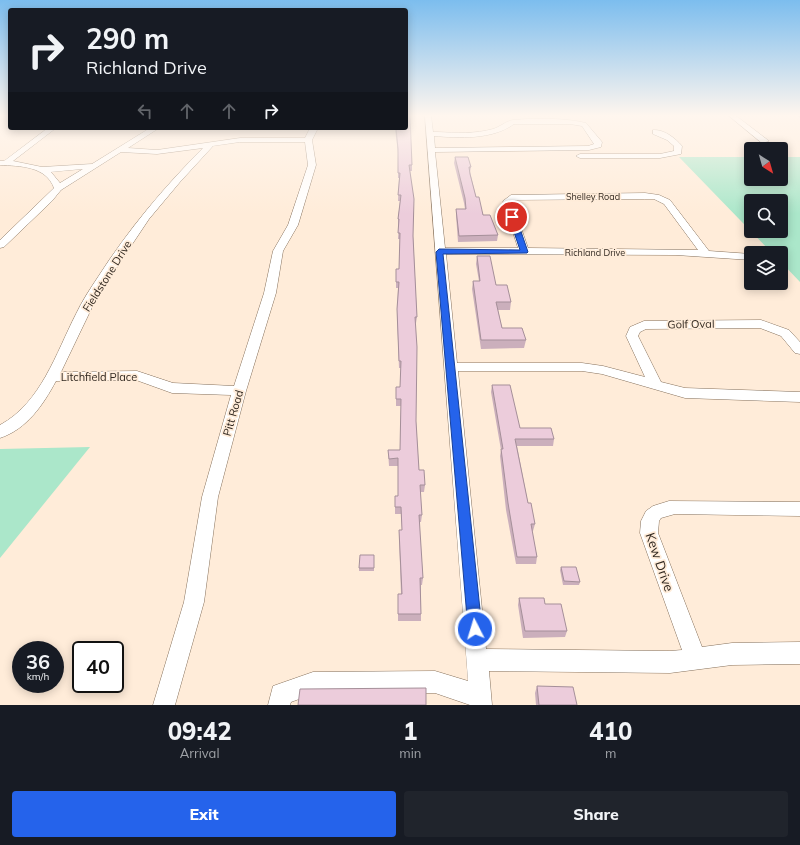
<!DOCTYPE html>
<html lang="en">
<head>
<meta charset="utf-8">
<style>
  :root { --surface:#171b24; --page:#20242c; --text:#f1f3f6; --muted:#9ea1a6; --accent:#2563eb }
  body { margin:0; font-family:Mulish,sans-serif; background:var(--page); color:var(--text); height:100vh; display:flex; flex-direction:column; font-size:15px; white-space:nowrap }
  * { box-sizing:border-box; margin:0 }
  p { font-size:13px; color:var(--muted) }
  .icon { flex:none; width:22px; height:22px; fill:none; stroke:currentColor; stroke-width:2; stroke-linecap:round; stroke-linejoin:round }
  .map { position:relative; height:705px; overflow:hidden }
  .sheet { display:flex; flex-direction:column; background:var(--surface); flex:1 }
  .sheet>* { flex:none }
  .banner { position:absolute; left:8px; top:8px; width:400px; height:122px; border-radius:4px; box-shadow:0 2px 10px #0003; background:#171b24; color:var(--text); overflow:hidden }
  .needle { width:26px; rotate:143deg }
  .buttons { position:absolute; left:744px; top:142px; display:grid; gap:8px }
  .buttons a { display:grid; place-items:center; width:44px; height:44px; border-radius:4px; background:var(--surface); box-shadow:0 2px 10px #0003; font-size:20px }
  .speed { position:absolute; left:12px; top:641px; display:flex; gap:8px; font-size:20px; font-weight:700; text-align:center }
  .speed>* { display:grid; place-content:center; width:52px; height:52px; border-radius:50%; background:var(--surface); box-shadow:0 2px 10px #0003; line-height:1 }
  .speed small { font-size:10px; font-weight:400 }
  .speed .limit { border:2px solid #111; border-radius:6px; background:#fff; color:#111 }
  .pin { position:absolute; display:grid; place-items:center; width:34px; height:34px; color:#fff; margin:-17px; border:2px solid #fff; border-radius:50%; box-shadow:0 1px 4px #0007 }
  .me { position:absolute; width:44px; margin:-22px; rotate:355deg; stroke-linejoin:round; filter:drop-shadow(0 0 3px #0008) }
  .turn { display:flex; align-items:center; gap:14px; height:84px; padding:0 12px; font-size:18px }
  .turn .icon { width:52px; height:52px; stroke-width:2.5 }
  .turn b { display:block; font-size:28px; line-height:34px }
  .lanes { display:flex; align-items:center; height:38px; padding:0 12px; background:#0003; justify-content:center; gap:20px; direction:ltr }
  .lanes .off { opacity:.35 }
  .eta { display:flex; justify-content:space-evenly; align-items:center; height:68px; text-align:center }
  .eta b { font-size:24px; font-weight:800; line-height:28px }
  .action { display:flex; gap:8px; margin-top:auto; padding:8px 12px }
  .action a { flex:1; height:46px; border-radius:4px; background:var(--accent); color:#fff; font-size:16px; font-weight:800; line-height:46px; text-align:center }
  .action a+a { background:var(--page); color:var(--text) }
  .map>svg:first-child { display:block }
  .green { fill:#abe7ca; fill-rule:evenodd }
  .lines { fill:none; stroke-linecap:round; stroke-linejoin:round }
  .minor-casing { stroke:#86715c; stroke-width:1 }
  .path { stroke:#9c8d80; stroke-width:1; stroke-dasharray:1.5 1; stroke-linecap:butt }
  .minor { fill:#fff; fill-rule:evenodd }
  .wall { fill:#cbafbc }
  .building { fill:#ecccdb; stroke:#a58f99 }
  .route { fill:#2563eb; stroke:#184099 }
  .labels { text-anchor:middle; dominant-baseline:central; stroke-width:3.5; stroke-linejoin:round; paint-order:stroke }
  .far-street-label { font-size:9px; fill:#312820; stroke:#ffecd9 }
  .street-label { font-size:11px; fill:#312820; stroke:#ffecd9 }
  .near-street-label { font-size:13px; fill:#312820; stroke:#ffecd9 }
</style>
</head>
<body>
<div class="map">
<svg width="800" height="705" viewBox="0 0 800 705">
  <rect width="100%" height="100%" fill="#ffecd9"/>
  <g class="green">
    <path d="M679 157H751V179H781V157H800V282L781 262V253H772ZM751 201H781V231H751Z"/>
    <path d="M90 447 0 558V449Z"/>
  </g>
  <g class="lines">
    <g class="minor-casing">
      <g id="minor">
        <path d="M425 115H431L433 132H438C456 133 476 134 493 129 500 127 506 121 513 120 534 118 566 118 586 123L602 142 601 147 589 150 435 152 445 248H518L503 201 511 195 645 193 659 195 670 200 709 251 751 254V260L676 255 446 254 457 363H582L603 366 645 377 626 336 630 327 644 321 761 320 789 330 800 342V354L795 353 781 336 760 328 646 329 640 332 638 336 661 382 685 388 800 392V402L685 398 602 374 582 371H458L486 649 670 651 682 650 640 533 641 521 646 511 653 506 669 501 800 502V516L675 514 661 518 659 521 658 533 702 647 732 643 800 642V664L732 665 670 673 489 671 492 705H470L435 693 313 694 291 702 290 705H268L273 686 313 672 435 671 468 681ZM514 124H570L582 126 594 144 588 146 435 148 434 136C459 138 492 140 514 124ZM645 199H654L664 204 698 250 528 248 512 202 516 200Z"/>
        <path d="M728 115H735L769 141 762 143Z"/>
        <path d="M48 128H56L13 161 42 167 92 164 150 128H159L128 148 157 150 240 138H305L310 128H318L312 140 316 165 298 225 283 251 276 293 246 391 218 497 204 602 175 705H153L184 602 202 497 231 395 172 393 136 380 56 381C43 405 27 429 0 438V425C41 403 56 353 76 314 82 301 90 289 98 277 128 230 164 187 203 148L157 154 121 152 61 190 52 201 4 247 0 248V240L54 188C46 166 20 166 0 165V161H4ZM240 142H305L308 165 288 225 273 251 264 293 234 386 173 383 137 371 61 372 97 297 149 219 180 182 213 146ZM83 169 60 183 51 172Z"/>
        <path d="M653 130C664 129 675 138 682 146L681 154 660 158H580L576 156 580 154H660L674 151V146L667 140 653 134Z"/>
      </g>
    </g>
    <path class="path" d="M797 115 800 117"/>
    <use href="#minor" class="minor"/>
  </g>
  <g class="wall">
    <path d="M394 128H406L412 165V171H410L417 317 416 323H415L416 421 419 470 425 485 424 492H420L422 515 421 522H419L423 578 422 585H421V621H398V594H401L399 537V530H402L401 514H395V496H398V466H389L388 450H400L401 406H396V399L400 387 401 368H399L397 316 398 288H396V282L399 269 400 239H398L399 225H398V219L400 201H398L399 178H398V153L395 129Z"/>
    <path d="M455 157 471 167 470 172 476 197 483 215 498 235 497 241 458 242 456 215V209H465L464 203 454 163Z"/>
    <path d="M477 256 496 285 511 302 510 310H498L502 328 526 340 524 348 481 349 472 289 473 281H479L476 264Z"/>
    <path d="M492 385 520 428 554 439 553 446H517L528 503 535 524 533 531H532L537 557 536 564H516L506 510 500 456 501 450 491 392Z"/>
    <path d="M374 555V571H359V568Z"/>
    <path d="M561 567 580 582 579 585H563L560 570Z"/>
    <path d="M519 598 545 604 567 631 565 637 523 638 518 605Z"/>
    <path d="M537 686 577 705H536L535 693Z"/>
  </g>
  <g class="building">
    <path d="M406 115H410L412 165H409L414 199 413 236 417 317H415L417 347 416 421 419 470H424L425 485H420L422 515H419L423 578H420L421 614H398V594H402L399 530H402L401 507H395V496H398V458L389 459 388 450H400L401 399H396V387H400L401 361H399L397 309 399 282H396V269H399L400 233H398L399 219H398L401 195H398L400 173H398V149L396 128H406Z"/>
    <path d="M455 157H468L471 167H469L470 174 476 197H479L483 215H490L498 235 459 236 456 209H466L465 198Z"/>
    <path d="M477 256H490L496 285H507L511 302H496L502 328H522L526 340H481L473 281H480Z"/>
    <path d="M492 385H510L520 428H551L554 439H515L528 503H531L535 524H531L537 557H517L508 503 501 449H503Z"/>
    <path d="M360 555H374V568H359Z"/>
    <path d="M561 567H576L580 582 564 581Z"/>
    <path d="M519 598H544L545 604H561L567 631H525Z"/>
    <path d="M537 686 573 687 577 705H539Z"/>
    <path d="M426 688V705H298L300 689Z"/>
  </g>
  <linearGradient id="sky" x2="0" y2="1"><stop stop-color="#7cbdee"/><stop offset="0.54" stop-color="#fff6ee"/><stop offset="1" stop-color="#fff6ee" stop-opacity="0"/></linearGradient>
  <rect width="800" height="214" fill="url(#sky)"/>
  <path class="route" d="M512 215 516 217 528 252 527 253 443 254 482 629 480 634 475 636 470 634 468 629 436 252 439 249 520 250 509 217Z"/>
  <g class="labels">
    <g class="far-street-label">
      <text x="593" y="196">Shelley Road</text>
      <text x="595" y="252">Richland Drive</text>
    </g>
    <g class="street-label">
      <text transform="translate(107 276) rotate(-58)">Fieldstone Drive</text>
      <text transform="translate(691 324) rotate(-1)">Golf Oval</text>
      <text x="99" y="377">Litchfield Place</text>
      <text transform="translate(233 413) rotate(-74)">Pitt Road</text>
    </g>
    <g class="near-street-label">
      <text transform="translate(660 562) rotate(71)">Kew Drive</text>
    </g>
  </g>
</svg>
<div class="buttons">
<a><svg class="needle" viewBox="-14 -14 28 28"><path d="M0-13l5 13h-10z" fill="#e53935"/><path d="M0 13l5-13h-10z" fill="#9ea1a6"/></svg></a>
<a><svg class="icon" aria-label="search" viewBox="0 0 24 24"><circle cx="10" cy="10" r="6"/><path d="M15 15l6 6"/></svg></a>
<a><svg class="icon" aria-label="layers" viewBox="0 0 24 24"><path d="M12 4l9 5-9 5-9-5zM3 14l9 5 9-5"/></svg></a>
</div>
<div class="speed"><div>36<small>km/h</small></div><div class="limit">40</div></div>
<div class="pin" style="left:512px;top:217px;background:#d93025"><svg class="icon" aria-label="arrive" viewBox="0 0 24 24"><path d="M6 21V4h12l-3 4 3 4H6"/></svg></div>
<svg class="me" style="left:475px;top:629px" viewBox="-20 -20 40 40"><circle r="17" fill="#2563eb" stroke="#fff" stroke-width="3"/><path d="M0-11L8 9 0 5-8 9z" fill="#fff"/></svg>
<div class="banner">
<div class="turn"><svg class="icon" aria-label="right" viewBox="0 0 24 24"><path d="M7 20v-9h11M14 6l5 5-5 5"/></svg><div><b>290 m</b>Richland Drive</div></div>
<div class="lanes"><svg class="icon off" aria-label="left" viewBox="0 0 24 24"><path d="M17 20v-9H6M10 6l-5 5 5 5"/></svg><svg class="icon off" aria-label="ahead" viewBox="0 0 24 24"><path d="M12 20V5M6 11l6-6 6 6"/></svg><svg class="icon off" aria-label="ahead" viewBox="0 0 24 24"><path d="M12 20V5M6 11l6-6 6 6"/></svg><svg class="icon" aria-label="right" viewBox="0 0 24 24"><path d="M7 20v-9h11M14 6l5 5-5 5"/></svg></div>
</div>
</div>
<section class="sheet">
<div class="eta">
<div><b>09:42</b><p>Arrival</p></div>
<div><b>1</b><p>min</p></div>
<div><b>410</b><p>m</p></div>
</div>
<div class="action"><a>Exit</a><a>Share</a></div>
</section>
</body>
</html>
